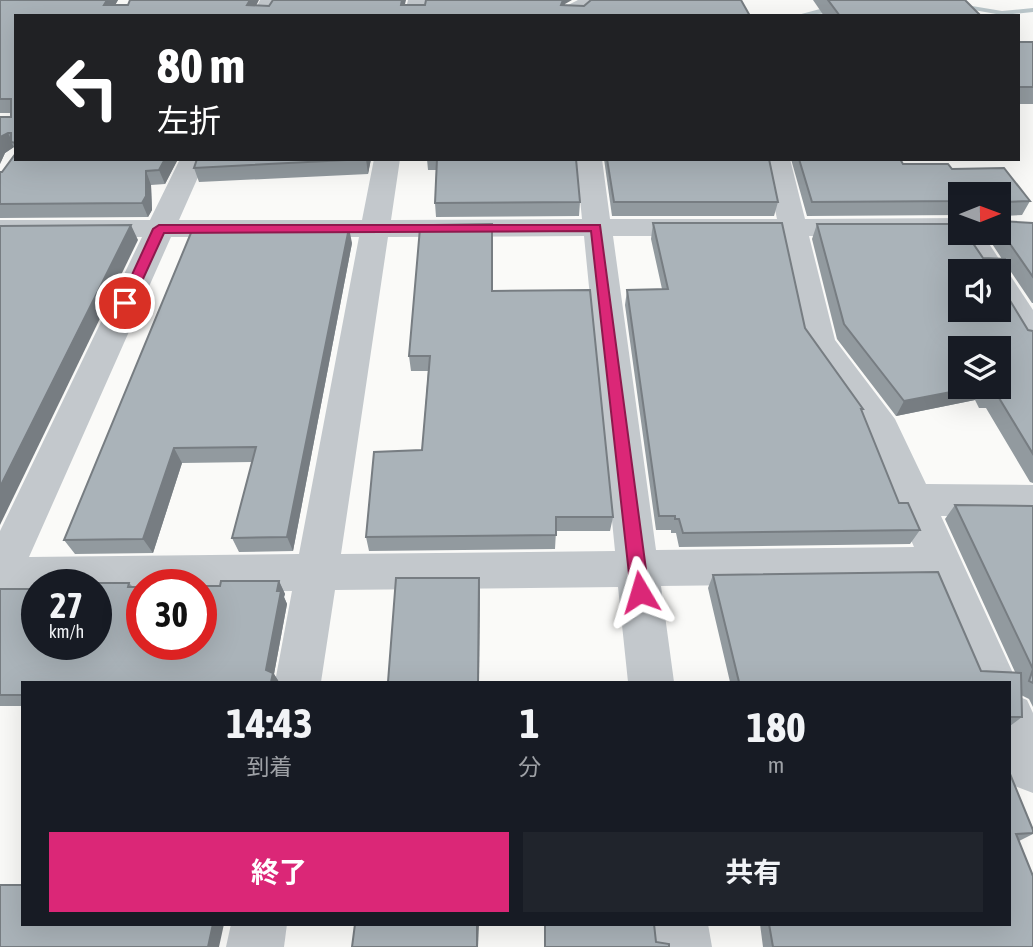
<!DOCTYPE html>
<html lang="ja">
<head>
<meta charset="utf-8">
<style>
  :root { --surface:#171b24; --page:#20242c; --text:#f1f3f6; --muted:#9ea1a6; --accent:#db2777 }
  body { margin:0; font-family:"Asap Condensed","Noto Sans JP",sans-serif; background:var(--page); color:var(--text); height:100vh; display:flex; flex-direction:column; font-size:26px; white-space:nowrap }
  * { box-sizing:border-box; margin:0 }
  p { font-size:23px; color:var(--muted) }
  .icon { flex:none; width:38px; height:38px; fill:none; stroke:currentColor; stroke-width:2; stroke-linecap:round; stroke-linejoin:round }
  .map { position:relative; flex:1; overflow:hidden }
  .panel { position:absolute; left:21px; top:681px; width:990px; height:245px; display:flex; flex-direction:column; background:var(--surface); border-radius:0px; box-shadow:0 7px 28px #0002 }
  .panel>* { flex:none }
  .banner { position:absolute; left:14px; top:14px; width:1006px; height:147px; border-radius:0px; box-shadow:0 7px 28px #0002; background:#202124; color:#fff; overflow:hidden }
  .needle { width:46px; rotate:89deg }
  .fabs { position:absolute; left:948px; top:182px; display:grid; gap:14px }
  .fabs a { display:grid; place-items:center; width:63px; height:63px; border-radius:0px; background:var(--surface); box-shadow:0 7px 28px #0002; font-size:35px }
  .speed { position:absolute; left:21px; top:569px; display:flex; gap:14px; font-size:35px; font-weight:700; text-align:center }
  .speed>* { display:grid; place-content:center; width:91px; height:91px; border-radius:50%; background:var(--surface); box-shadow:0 7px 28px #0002; line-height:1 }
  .speed small { font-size:18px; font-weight:400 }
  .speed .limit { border:10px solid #d22; background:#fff; color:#111 }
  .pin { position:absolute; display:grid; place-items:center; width:60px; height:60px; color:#fff; margin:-30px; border:4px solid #fff; border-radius:50%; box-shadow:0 2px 7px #0007 }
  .me { position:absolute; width:77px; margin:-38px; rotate:353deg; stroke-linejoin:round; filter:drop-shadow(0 0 5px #0008) }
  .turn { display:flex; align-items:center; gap:24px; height:147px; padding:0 28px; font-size:32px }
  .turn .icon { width:91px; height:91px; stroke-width:2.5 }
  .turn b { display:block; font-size:49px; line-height:60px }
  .eta { display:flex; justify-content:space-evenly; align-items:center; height:119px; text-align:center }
  .eta b { font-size:42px; font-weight:700; line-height:49px }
  .action { display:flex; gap:14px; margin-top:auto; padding:14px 28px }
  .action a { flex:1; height:80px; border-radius:0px; background:var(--accent); color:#fff; font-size:28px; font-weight:700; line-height:80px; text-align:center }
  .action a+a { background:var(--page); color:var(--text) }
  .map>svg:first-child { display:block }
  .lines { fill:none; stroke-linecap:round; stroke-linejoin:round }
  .stream { fill:#bbc7cb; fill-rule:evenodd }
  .street { fill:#c3c8cc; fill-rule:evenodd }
  .wall { fill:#929a9f; fill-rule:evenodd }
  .shaded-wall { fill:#777d82 }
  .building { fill:#aab3b9; stroke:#777d82; stroke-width:2; fill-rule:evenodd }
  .route { fill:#db2777; stroke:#8e194d; stroke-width:2 }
</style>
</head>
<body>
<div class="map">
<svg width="1033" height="947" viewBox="0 0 1033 947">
  <rect width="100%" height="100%" fill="#fafaf8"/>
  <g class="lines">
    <g class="stream">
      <path d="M948 2 1002 11 1033 8V12L1002 15 951 6Z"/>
      <path d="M837 8H840V12L794 16 820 9Z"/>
    </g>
    <g class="street">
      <path d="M260 0H280L272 16H252Z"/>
      <path d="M408 0H428L424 16H404Z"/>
      <path d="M578 0H603L583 13V16H563L566 6Z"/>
      <path d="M180 159H206L179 220H362L374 159H400L391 220 582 219 576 159H602L610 219H777L764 159H790L805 219 961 218V233H982L1007 271 1005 274 1010 275 1033 310V346L1021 343 999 307V271H977L955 236H809L835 340 895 419 926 484 1033 485V517L941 516 1017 682 1012 694 1027 700 1033 713V793L1015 786 1010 773V682H971L929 583 661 586 674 682H628L618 587 335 590 321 682H275L292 591 201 592V584H142V593H96V584H37V594H0V531L142 237 0 238V220H150ZM584 236 615 551 341 554 388 237ZM613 236H780L802 342 866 434 914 547 656 550ZM171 237H359L299 554 29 557Z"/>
      <path d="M231 924H287L284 947H226Z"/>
      <path d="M652 924H708L712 947H654Z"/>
    </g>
  </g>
  <g class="wall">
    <path d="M0 0H118L115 5H425L565 4 564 5 16 16V151L14 147 5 153 0 164 11 113H0Z"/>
    <path d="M813 0H965L981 16H824Z"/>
    <rect x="1018" y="42" width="15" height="62"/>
    <path d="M16 159H178L165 184 151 185 152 210 148 217 0 218V172H2Z"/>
    <path d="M371 159 368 174 199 182 194 168Z"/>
    <path d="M427 159H576L580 202 579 216 436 217 435 203 436 170H428Z"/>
    <path d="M604 159H769L778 202 774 216H612Z"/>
    <path d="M791 159H900L903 164 952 169 1030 201 1022 215 1004 216 1002 221 1033 223V303H1032L1005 263 1006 294 1028 330 1033 331V483L1030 482 986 408H979L975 400 896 416 837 339 812 239 817 224 983 258 1002 259 985 233H999V194H961V215L807 216ZM999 348V387H961Z"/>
    <path d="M653 223 805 328 899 503 920 530 910 544 679 547 676 533H671V530H656L625 305 627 290 662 289 651 239Z"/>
    <path d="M352 243 293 551 239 552 232 538 252 462 182 463 153 553 75 554 64 540Z"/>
    <path d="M492 291 613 517 610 531H556L555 549 369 551 366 537 422 450 428 371H411L409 356Z"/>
    <path d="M955 505 1033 506V707L1029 699 1021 695 1022 717 1010 726V682H730L708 588 713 575 981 671 1015 672 945 519Z"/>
    <path d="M279 581 285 594 284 597 287 604 274 674 279 682H23V706H0V589L37 644 90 583H129L133 587 220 586Z"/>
    <path d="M1010 774 1033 830V834L1019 841 1033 947H763L760 924H1010Z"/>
  </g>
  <g class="shaded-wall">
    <path d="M107 0H118L109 16 104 5Z"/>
    <path d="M250 0H259L251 16 247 5Z"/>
    <path d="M402 0H406L402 16 401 5Z"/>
    <path d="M563 0H572L565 4 561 16V5Z"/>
    <path d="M8 133 13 143 11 142 14 147 5 153 0 164V137Z"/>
    <path d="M165 159H178L165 184 159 170Z"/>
    <path d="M366 159H371L368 174Z"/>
    <path d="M146 171 151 185 152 210 148 217 142 203Z"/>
    <path d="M131 225 138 240 0 525V487Z"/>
    <path d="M349 228 352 243 293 551 287 537Z"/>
    <path d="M977 387H983L975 400 896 416 904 401Z"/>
    <path d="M174 448 182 463 153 553 143 539Z"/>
    <path d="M479 578 480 591 479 682H478Z"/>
    <path d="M279 581 285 594 284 597 287 604 274 674 279 682H271L266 670Z"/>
    <path d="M213 924H224L219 947H208Z"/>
    <path d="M477 924H479L478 947H477Z"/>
  </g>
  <g class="building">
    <path d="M0 0H107L104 5H128L130 0H250L247 5 269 6 273 0H402L401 5H425L426 0H563L561 5 584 6 591 0H741L750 16H16V143L11 142V133H8L0 137V117H11V99H0Z"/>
    <path d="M828 0H965L981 16H840Z"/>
    <rect x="1018" y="42" width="15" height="45"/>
    <path d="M16 153V159H165L159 170 146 171V196L142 203 0 204V172H2Z"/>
    <path d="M197 159H366L194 168Z"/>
    <path d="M437 159H576L580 202 435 203Z"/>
    <path d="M607 159H769L778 202H614Z"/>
    <path d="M799 159H900L903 164H948L952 169 1004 168 1030 201 1005 202 1004 216H999V194H961V201L812 202Z"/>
    <path d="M999 221 1033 223V277L999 228Z"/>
    <path d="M653 223H782L805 328 863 409H861L899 503H908L920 530 683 533 679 519H675V516H659L627 290 668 289Z"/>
    <path d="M492 224V291L590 290 613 517H556V535L366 537 374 452 422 450 430 356H409L420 228H434V225Z"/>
    <path d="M817 224H961V233H966L983 258 1005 259 1006 294 1028 330 1033 331V454L996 393H988L985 387H999V348H961V387H977L904 401 844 324ZM961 271H999V310H961Z"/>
    <path d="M131 225 0 487V226Z"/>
    <path d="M193 228H349L287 537 232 538 256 447 174 448 143 539 64 540Z"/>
    <path d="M955 505 1033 506V683L1029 681 1033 669Z"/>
    <path d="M938 572 981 671 1021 673 1022 717H1010V682H739L713 575Z"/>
    <path d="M50 574H83L86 583H129L128 587H142V644H201V586H220L221 581H279L277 591H281L266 670 273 673 271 682H23V695H0V589H37V644H96V584H46Z"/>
    <path d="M396 578H479L478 682H388Z"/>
    <path d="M1010 774 1033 830V833L1016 834 1033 876V947H773L769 924H1010Z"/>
    <path d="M0 885H23V924H213L208 947H0Z"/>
    <path d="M355 924H477V947H352Z"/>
    <path d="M545 924H654L656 942 669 944V947H545Z"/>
  </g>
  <path class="route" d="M159 225H600L649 592 646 597 640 599 633 597 631 592 591 231 164 233 132 303 125 307 121 306 119 303 153 229Z"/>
</svg>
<div class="fabs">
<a><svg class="needle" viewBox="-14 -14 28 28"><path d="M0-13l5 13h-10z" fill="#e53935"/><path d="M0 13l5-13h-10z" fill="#9ea1a6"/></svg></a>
<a><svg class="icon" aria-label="sound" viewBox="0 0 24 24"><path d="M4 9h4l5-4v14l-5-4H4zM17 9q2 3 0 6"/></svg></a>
<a><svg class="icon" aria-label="layers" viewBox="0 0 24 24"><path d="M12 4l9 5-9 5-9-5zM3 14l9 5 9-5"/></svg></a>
</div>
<div class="speed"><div>27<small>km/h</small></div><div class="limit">30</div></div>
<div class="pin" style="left:125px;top:303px;background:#d93025"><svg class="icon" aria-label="arrive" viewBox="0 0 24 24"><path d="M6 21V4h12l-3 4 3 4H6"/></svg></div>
<svg class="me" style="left:640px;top:592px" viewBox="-20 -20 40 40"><path d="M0-17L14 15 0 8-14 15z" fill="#db2777" stroke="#fff" stroke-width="4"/></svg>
<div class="banner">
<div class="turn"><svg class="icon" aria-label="left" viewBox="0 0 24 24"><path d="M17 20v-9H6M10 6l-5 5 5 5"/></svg><div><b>80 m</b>左折</div></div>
</div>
<section class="panel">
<div class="eta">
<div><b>14:43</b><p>到着</p></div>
<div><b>1</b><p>分</p></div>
<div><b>180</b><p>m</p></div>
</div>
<div class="action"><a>終了</a><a>共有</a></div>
</section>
</div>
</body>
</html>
